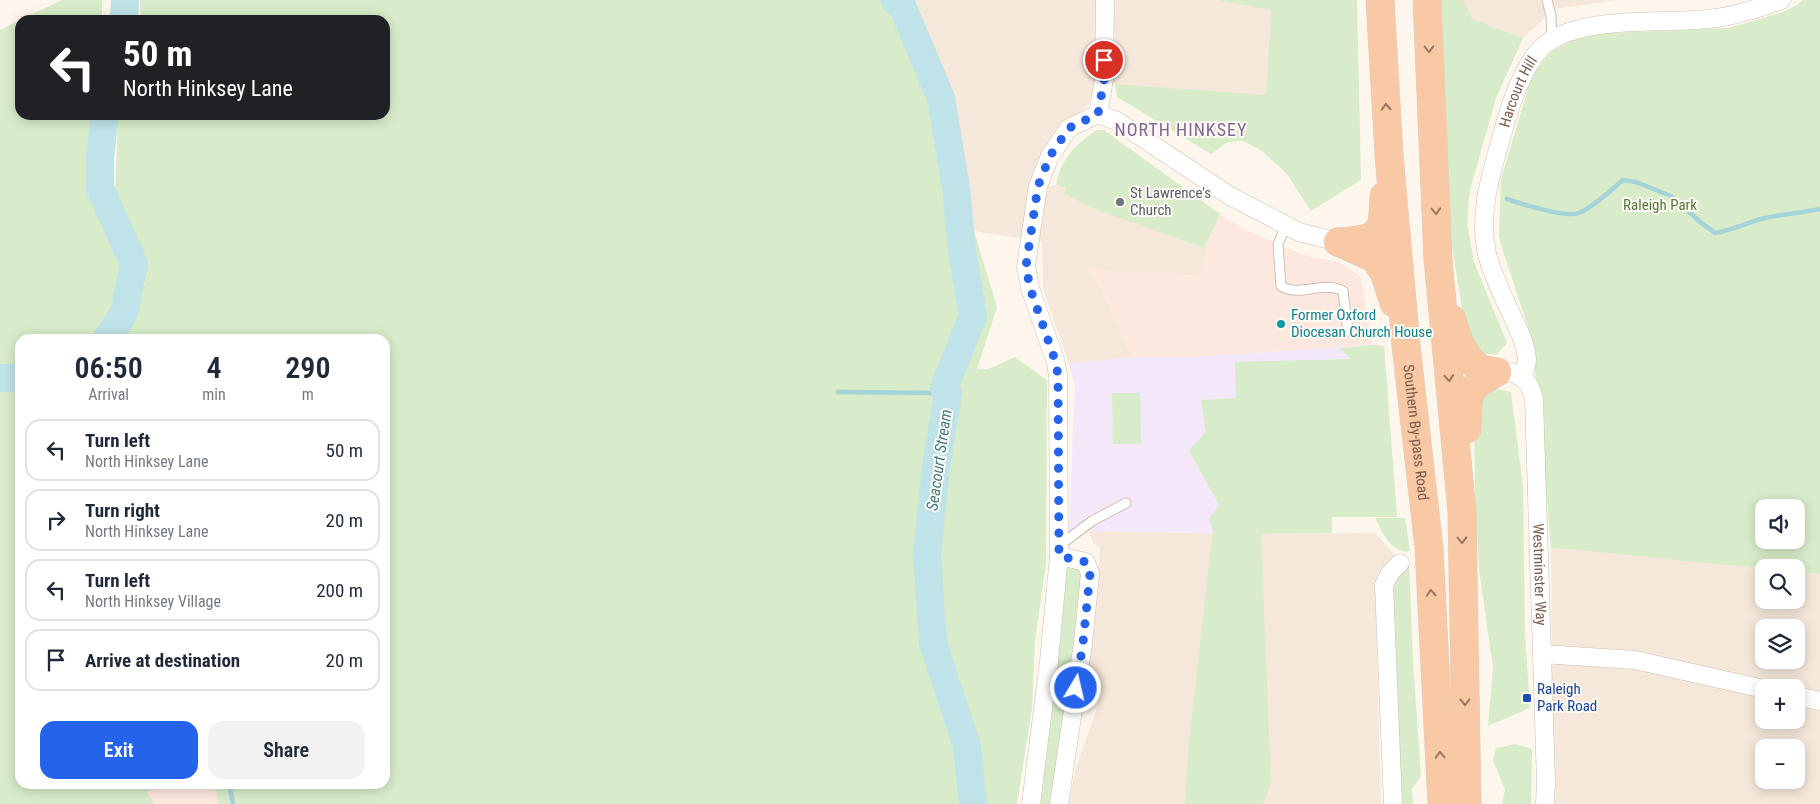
<!DOCTYPE html>
<html lang="en">
<head>
<meta charset="utf-8">
<style>
  :root { --surface:#fff; --page:#f2f2f3; --text:#1f2937; --muted:#747a83; --line:#e0e1e3; --accent:#2563eb }
  body { margin:0; font-family:"Roboto Condensed",sans-serif; background:var(--page); color:var(--text); height:100vh; display:flex; flex-direction:column; font-size:19px; white-space:nowrap }
  * { box-sizing:border-box; margin:0 }
  p { font-size:16px; color:var(--muted) }
  .icon { flex:none; width:28px; height:28px; fill:none; stroke:currentColor; stroke-width:2; stroke-linecap:round; stroke-linejoin:round }
  .map { position:relative; flex:1; overflow:hidden }
  .panel { position:absolute; left:15px; top:334px; width:375px; height:455px; display:flex; flex-direction:column; background:var(--surface); border-radius:15px; box-shadow:0 2px 12px #0003 }
  .panel>* { flex:none }
  .top-card { position:absolute; left:15px; top:15px; width:375px; height:105px; border-radius:15px; box-shadow:0 2px 12px #0003; background:#202124; color:#fff; overflow:hidden }
  .controls { position:absolute; left:1755px; top:499px; display:grid; gap:10px }
  .controls a { display:grid; place-items:center; width:50px; height:50px; border-radius:10px; background:var(--surface); box-shadow:0 2px 12px #0003; font-size:25px }
  .pin { position:absolute; display:grid; place-items:center; width:42px; height:42px; color:#fff; margin:-21px; border:2px solid #fff; border-radius:50%; box-shadow:0 1px 5px #0007 }
  .me { position:absolute; width:55px; margin:-28px; rotate:9deg; stroke-linejoin:round; filter:drop-shadow(0 0 4px #0008) }
  .turn { display:flex; align-items:center; gap:18px; height:105px; padding:0 25px; font-size:22px }
  .turn .icon { width:65px; height:65px; stroke-width:2.5 }
  .turn b { display:block; font-size:35px; line-height:42px }
  .eta { display:flex; justify-content:space-evenly; align-items:center; height:85px; text-align:center }
  .eta b { font-size:30px; font-weight:600; line-height:35px }
  .cta { display:flex; gap:10px; margin-top:auto; padding:10px 25px }
  .cta a { flex:1; height:58px; border-radius:15px; background:var(--accent); color:#fff; font-size:20px; font-weight:600; line-height:58px; text-align:center }
  .cta a+a { background:var(--page); color:var(--text) }
  ul { padding:0; list-style:none }
  li { display:flex; align-items:center; gap:15px; height:62px; margin:0 10px 8px; padding:0 15px; border:2px solid var(--line); border-radius:15px }
  li div { flex:1 }
  li b { display:block; font-size:19px }
  li em { font-style:normal }
  .map>svg:first-child { display:block }
  .residential { fill:#f5e8da; fill-rule:evenodd }
  .commercial { fill:#fde8e0 }
  .education { fill:#f3e8fa }
  .green { fill:#d8ecc9; fill-rule:evenodd }
  .lines { fill:none; stroke-linecap:round; stroke-linejoin:round }
  .stream { stroke:#a5d3da; stroke-width:4.5 }
  .river { stroke:#bfe3e8; stroke-width:28 }
  .service-casing { stroke:#d1beb0; stroke-width:11 }
  .minor-casing { stroke:#d1beb0; stroke-width:19 }
  .trunk-casing { stroke:#dad1cd; stroke-width:29 }
  .service { stroke:#fff; stroke-width:9 }
  .minor { stroke:#fff; stroke-width:18 }
  .trunk { stroke:#f9c8a4; stroke-width:28 }
  .oneway { stroke:#9a7763 }
  .route { stroke:#2563eb; stroke-width:9; stroke-dasharray:0 16.2 }
  .worship-dot { fill:#6b7280; stroke:#fffaf3; stroke-width:2 }
  .culture-dot { fill:#0f9aa8; stroke:#fffaf3; stroke-width:2 }
  .transit-dot { fill:#1a4fb4; stroke:#fffaf3; stroke-width:2 }
  .labels { text-anchor:middle; dominant-baseline:central; stroke-width:4; stroke-linejoin:round; paint-order:stroke }
  .street-label { font-size:15px; fill:#7a5c4d; stroke:#fffaf3 }
  .worship-label { font-size:15px; fill:#5b616d; stroke:#fffaf3; text-anchor:start }
  .park-label { font-size:15px; fill:#537a41; stroke:#fffaf3 }
  .culture-label { font-size:15px; fill:#0d838f; stroke:#fffaf3; text-anchor:start }
  .transit-label { font-size:15px; fill:#164399; stroke:#fffaf3; text-anchor:start }
  .water-label { font-size:16px; font-style:italic; fill:#437c86; stroke:#fffaf3 }
  .quarter-label { font-size:18px; letter-spacing:1px; fill:#846695; stroke:#fffaf3 }
</style>
</head>
<body>
<div class="map">
<svg width="1820" height="804" viewBox="0 0 1820 804">
  <rect width="100%" height="100%" fill="#fdf6ec"/>
  <g class="residential">
    <path d="M914 0H1273L1271 10 1266 96 1115 84 1095 88 1089 103 1064 131 1056 132 1049 141 1032 190 1056 185 1066 188 1064 193 1208 250 1200 276 1116 272 1087 267 1099 285 1132 357 1069 364 1043 289 1042 242 974 231 953 97Z"/>
    <path d="M1463 0H1618L1555 9 1523 38 1471 19Z"/>
    <path d="M1088 531 1261 534 1375 533 1395 555 1375 586 1381 804H1069L1075 771 1098 705 1089 660 1100 548 1094 544Z"/>
    <path d="M1551 548 1603 551 1764 568V600H1796V571L1820 574V804H1553ZM1764 628H1796V660H1764ZM1764 688H1796V720H1764ZM1764 748H1796V780H1764Z"/>
  </g>
  <g class="commercial">
    <path d="M1220 214 1244 229 1286 248 1311 257 1339 262 1361 277 1372 345 1196 357H1132L1099 285 1087 266 1116 272 1200 276 1208 251 1204 248Z"/>
    <path d="M160 784H214L219 804H155L147 793Z"/>
  </g>
  <path class="education" d="M1372 345 1384 346 1397 517H1332V533L1261 534 1089 531 1080 536 1070 535 1069 530 1075 385 1069 364 1132 357H1196Z"/>
  <g class="green">
    <path d="M62 0H102V20H20Z"/>
    <path d="M140 0H914L953 97 974 231 997 307 977 369H989L1015 357 1047 380 1046 564 1035 640 1032 708 1017 804H219L214 784H385V339H20V784H160L147 793 155 804H0V30L20 20V115H96L87 183 122 256 116 307 130 325C135 308 146 290 146 272 146 244 122 222 115 196L118 115H385V20H141Z"/>
    <path d="M1218 0H1357L1361 180 1311 211 1287 174 1261 150 1243 141 1228 142 1211 154 1117 97 1115 84 1266 95 1271 10Z"/>
    <path d="M1437 0H1463L1472 19 1523 38 1496 98 1470 190 1467 224 1474 262 1507 343 1496 355 1475 352 1465 327 1442 184Z"/>
    <path d="M1802 0H1820V574L1796 571V568C1715 568 1633 553 1551 548L1532 339 1502 248 1499 236 1501 179 1532 75 1552 51 1575 39 1610 33 1729 28 1783 12 1797 5ZM1764 508H1796V540H1764Z"/>
    <path d="M1097 130H1104L1220 214 1204 248 1090 207 1064 193 1066 188 1056 185C1061 158 1075 145 1097 130Z"/>
    <path d="M1372 345 1384 346 1397 517H1332V533L1255 534H1261L1271 783 1263 804H1185L1188 751 1213 529 1209 519 1219 505 1189 450 1206 432 1201 400 1236 398 1235 362 1351 359 1339 348Z"/>
    <path d="M1499 389 1511 392 1523 486 1525 633 1530 708 1488 726 1493 668 1479 569 1475 501 1474 404 1484 394Z"/>
    <path d="M1112 393H1140L1141 444H1113Z"/>
    <path d="M1375 518H1405L1410 551C1391 555 1383 532 1375 518Z"/>
    <path d="M1059 556 1086 562 1059 804H1031Z"/>
    <path d="M1409 564 1413 661 1421 776 1412 789 1413 804H1395L1387 589 1398 570Z"/>
    <path d="M1515 744 1532 749 1531 804H1502L1505 790 1493 760 1496 748Z"/>
  </g>
  <g class="lines">
    <g class="stream">
      <path d="M1507 199C1522 204 1566 218 1579 213 1595 206 1610 191 1623 180L1636 182 1671 196 1699 221 1715 233C1733 230 1748 222 1765 218 1783 214 1802 213 1820 209"/>
      <path d="M838 392 948 393"/>
      <path d="M229 784 233 804"/>
    </g>
    <g class="river">
      <path d="M895 0 903 8 941 98 956 188 962 251 973 316 944 388 948 393 936 467 927 554 933 643 967 747 973 804"/>
      <path d="M124 20 125 0"/>
      <path d="M105 115 100 157V188L134 264 124 313 107 339"/>
      <path d="M0 378H20"/>
    </g>
    <g class="service-casing">
      <g id="service">
        <path d="M1547 0 1551 16 1552 39"/>
        <path d="M1286 226 1278 244 1281 286C1301 298 1322 280 1343 291L1348 331"/>
        <path d="M1059 546 1092 521 1126 503"/>
      </g>
    </g>
    <g class="minor-casing">
      <g id="minor">
        <path d="M1098 114 1104 79 1105 0"/>
        <path id="s1" d="M1512 372C1527 380 1530 383 1534 399L1546 783 1545 804"/>
        <path id="s2" d="M1522 377C1524 372 1527 365 1527 359 1526 345 1520 333 1514 320 1504 298 1493 277 1487 254 1478 213 1491 174 1502 135 1509 108 1524 61 1546 44 1584 14 1669 25 1716 18 1739 15 1760 8 1781 0"/>
        <path d="M1542 654 1635 660 1764 689"/>
        <path d="M1796 696 1820 701"/>
        <path d="M1031 804 1049 661 1059 556 1058 376 1056 363 1030 288 1026 266 1038 186 1050 156 1069 128 1098 114 1117 121 1230 196 1299 232 1338 242"/>
        <path d="M1059 804 1083 643 1090 574 1086 562 1059 556"/>
        <path d="M1393 804 1384 585 1390 573 1400 563"/>
      </g>
    </g>
    <g class="trunk-casing">
      <g id="trunk">
        <path id="s3" d="M1380 0 1389 155 1406 345 1429 548 1442 804"/>
        <path d="M1427 0 1438 260 1462 512 1467 804"/>
        <path d="M1338 242 1374 258 1384 272 1394 303"/>
        <path d="M1338 242C1352 240 1375 242 1381 225 1384 216 1383 205 1384 196"/>
        <path d="M1452 319C1456 336 1463 355 1477 366 1482 370 1491 371 1497 372"/>
        <path d="M1467 429C1469 393 1463 391 1497 372"/>
      </g>
    </g>
    <use href="#service" class="service"/>
    <use href="#minor" class="minor"/>
    <use href="#trunk" class="trunk"/>
  </g>
  <defs><path id="oneway-chevron" d="M-2-3.5L2.5 0L-2 3.5" fill="none" stroke-width="1.6" stroke-linecap="round" stroke-linejoin="round" transform="scale(1.25)"/></defs>
  <g class="oneway">
    <use href="#oneway-chevron" transform="translate(1429 49) rotate(88)"/>
    <use href="#oneway-chevron" transform="translate(1386 107) rotate(-93)"/>
    <use href="#oneway-chevron" transform="translate(1436 211) rotate(88)"/>
    <use href="#oneway-chevron" transform="translate(1449 378) rotate(85)"/>
    <use href="#oneway-chevron" transform="translate(1462 540) rotate(89)"/>
    <use href="#oneway-chevron" transform="translate(1431 593) rotate(-93)"/>
    <use href="#oneway-chevron" transform="translate(1465 702) rotate(89)"/>
    <use href="#oneway-chevron" transform="translate(1440 755) rotate(-92)"/>
  </g>
  <g class="lines">
    <path class="route" d="M1076 688 1083 643 1090 574 1086 562 1059 556 1058 376 1056 363 1030 288 1026 266 1038 186 1050 156 1069 128 1098 114 1104 80V60"/>
  </g>
  <circle class="worship-dot" cx="1120" cy="202" r="5"/>
  <circle class="culture-dot" cx="1281" cy="324" r="5"/>
  <rect class="transit-dot" x="1522" y="693" width="10" height="10" rx="2.5"/>
  <g class="labels">
    <g class="street-label">
      <text stroke="none"><textPath href="#s2" startOffset="299">Harcourt Hill</textPath></text>
      <text stroke="none"><textPath href="#s3" startOffset="434">Southern By-pass Road</textPath></text>
      <text stroke="none"><textPath href="#s1" startOffset="212">Westminster Way</textPath></text>
    </g>
    <g class="worship-label">
      <text x="1130" y="193">St Lawrence's<tspan x="1130" dy="17">Church</tspan></text>
    </g>
    <g class="park-label">
      <text x="1660" y="205">Raleigh Park</text>
    </g>
    <g class="culture-label">
      <text x="1291" y="315">Former Oxford<tspan x="1291" dy="17">Diocesan Church House</tspan></text>
    </g>
    <g class="transit-label">
      <text x="1537" y="689">Raleigh<tspan x="1537" dy="17">Park Road</tspan></text>
    </g>
    <g class="water-label">
      <text transform="translate(939 460) rotate(-82)">Seacourt Stream</text>
    </g>
    <g class="quarter-label">
      <text x="1181" y="129">NORTH HINKSEY</text>
    </g>
  </g>
</svg>
<div class="controls">
<a><svg class="icon" aria-label="sound" viewBox="0 0 24 24"><path d="M4 9h4l5-4v14l-5-4H4zM17 9q2 3 0 6"/></svg></a>
<a><svg class="icon" aria-label="search" viewBox="0 0 24 24"><circle cx="10" cy="10" r="6"/><path d="M15 15l6 6"/></svg></a>
<a><svg class="icon" aria-label="layers" viewBox="0 0 24 24"><path d="M12 4l9 5-9 5-9-5zM3 14l9 5 9-5"/></svg></a>
<a>+</a>
<a>−</a>
</div>
<div class="pin" style="left:1104px;top:60px;background:#d93025"><svg class="icon" aria-label="arrive" viewBox="0 0 24 24"><path d="M6 21V4h12l-3 4 3 4H6"/></svg></div>
<svg class="me" style="left:1076px;top:688px" viewBox="-20 -20 40 40"><circle r="17" fill="#2563eb" stroke="#fff" stroke-width="3"/><path d="M0-11L8 9 0 5-8 9z" fill="#fff"/></svg>
<div class="top-card">
<div class="turn"><svg class="icon" aria-label="left" viewBox="0 0 24 24"><path d="M17 20v-9H6M10 6l-5 5 5 5"/></svg><div><b>50 m</b>North Hinksey Lane</div></div>
</div>
<section class="panel">
<div class="eta">
<div><b>06:50</b><p>Arrival</p></div>
<div><b>4</b><p>min</p></div>
<div><b>290</b><p>m</p></div>
</div>
<ul>
<li><svg class="icon" aria-label="left" viewBox="0 0 24 24"><path d="M17 20v-9H6M10 6l-5 5 5 5"/></svg><div><b>Turn left</b><p>North Hinksey Lane</p></div><em>50 m</em></li>
<li><svg class="icon" aria-label="right" viewBox="0 0 24 24"><path d="M7 20v-9h11M14 6l5 5-5 5"/></svg><div><b>Turn right</b><p>North Hinksey Lane</p></div><em>20 m</em></li>
<li><svg class="icon" aria-label="left" viewBox="0 0 24 24"><path d="M17 20v-9H6M10 6l-5 5 5 5"/></svg><div><b>Turn left</b><p>North Hinksey Village</p></div><em>200 m</em></li>
<li><svg class="icon" aria-label="arrive" viewBox="0 0 24 24"><path d="M6 21V4h12l-3 4 3 4H6"/></svg><div><b>Arrive at destination</b></div><em>20 m</em></li>
</ul>
<div class="cta"><a>Exit</a><a>Share</a></div>
</section>
</div>
</body>
</html>
